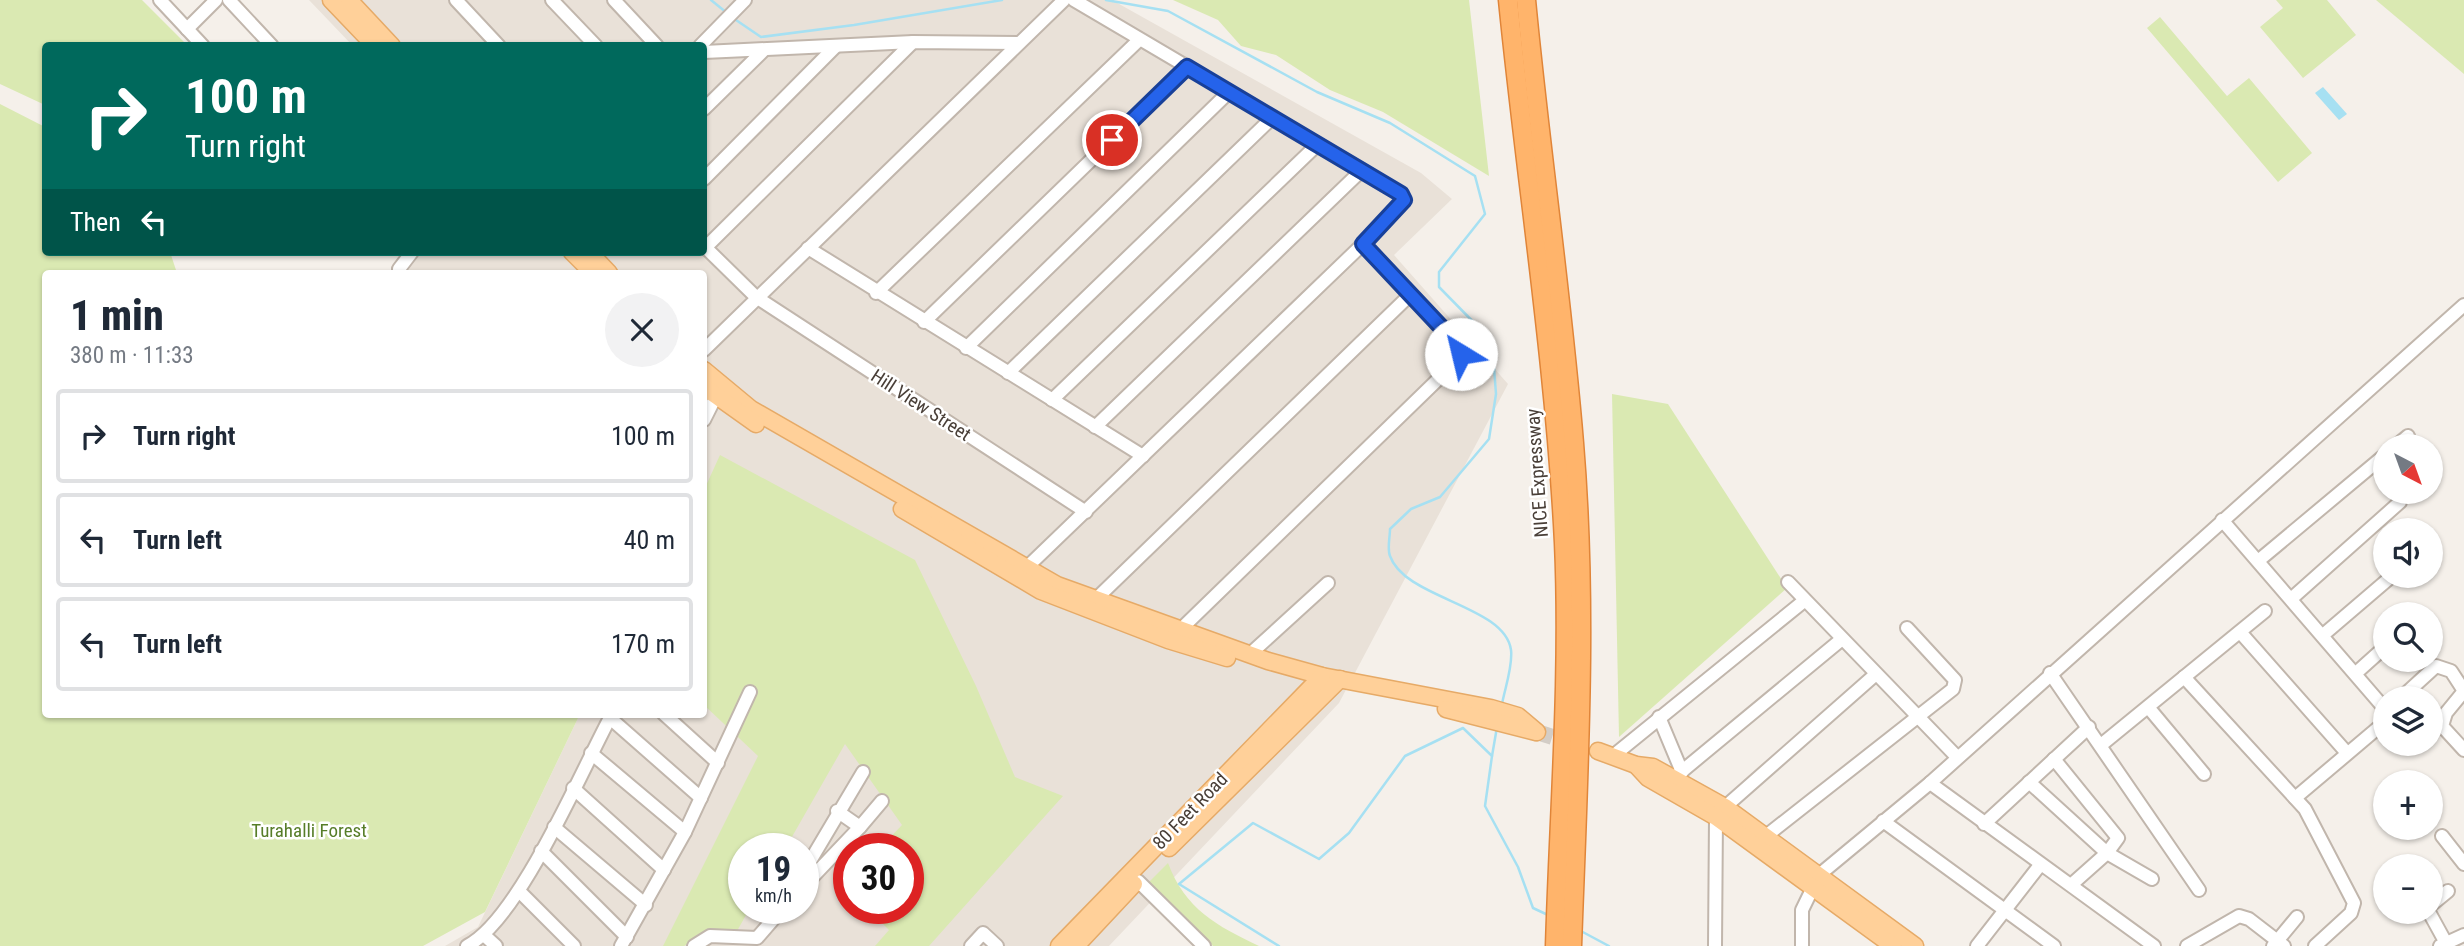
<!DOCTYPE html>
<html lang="en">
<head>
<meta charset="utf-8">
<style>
  :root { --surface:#fff; --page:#f2f2f3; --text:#1f2937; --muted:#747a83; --line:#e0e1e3 }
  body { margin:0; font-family:"Roboto Condensed",sans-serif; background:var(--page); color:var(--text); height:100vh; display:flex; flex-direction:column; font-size:26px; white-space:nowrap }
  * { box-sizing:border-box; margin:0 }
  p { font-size:23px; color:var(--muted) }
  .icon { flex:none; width:38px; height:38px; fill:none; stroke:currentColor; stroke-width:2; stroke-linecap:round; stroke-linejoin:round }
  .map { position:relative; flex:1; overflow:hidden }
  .panel { position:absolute; left:42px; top:270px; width:665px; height:448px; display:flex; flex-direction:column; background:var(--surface); border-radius:7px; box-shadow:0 2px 5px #0004 }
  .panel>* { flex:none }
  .hud { position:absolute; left:42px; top:42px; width:665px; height:214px; border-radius:7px; box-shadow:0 2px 5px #0004; background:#00695c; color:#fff; overflow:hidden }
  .needle { width:46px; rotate:139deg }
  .controls { position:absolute; left:2373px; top:434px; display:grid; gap:14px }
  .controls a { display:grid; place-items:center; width:70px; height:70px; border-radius:50%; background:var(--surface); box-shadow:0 2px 5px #0004; font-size:35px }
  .speed { position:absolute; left:728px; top:833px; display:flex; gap:14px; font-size:35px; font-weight:700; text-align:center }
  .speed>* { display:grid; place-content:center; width:91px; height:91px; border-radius:50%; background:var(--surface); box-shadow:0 2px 5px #0004; line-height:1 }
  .speed small { font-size:18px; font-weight:400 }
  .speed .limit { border:10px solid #d22; background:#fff; color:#111 }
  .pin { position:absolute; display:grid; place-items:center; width:60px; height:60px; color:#fff; margin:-30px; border:4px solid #fff; border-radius:50%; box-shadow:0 2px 7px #0007 }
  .me { position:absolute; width:77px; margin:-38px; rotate:324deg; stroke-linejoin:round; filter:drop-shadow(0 0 5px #0008) }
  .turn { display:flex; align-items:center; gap:24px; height:147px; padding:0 28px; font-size:32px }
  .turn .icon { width:91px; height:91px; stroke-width:2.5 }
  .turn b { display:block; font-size:49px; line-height:60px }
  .then { display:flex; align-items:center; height:66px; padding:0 28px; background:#0003; gap:14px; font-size:26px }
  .round { display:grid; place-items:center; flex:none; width:74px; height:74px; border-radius:37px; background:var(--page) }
  .overview { display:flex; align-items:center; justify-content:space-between; height:119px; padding:0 28px }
  h1 { font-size:42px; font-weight:800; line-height:52px }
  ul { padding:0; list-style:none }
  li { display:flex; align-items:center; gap:21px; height:94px; margin:0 14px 10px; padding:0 14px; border:4px solid var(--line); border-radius:7px }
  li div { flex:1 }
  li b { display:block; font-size:26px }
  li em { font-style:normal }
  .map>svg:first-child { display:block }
  .residential { fill:#e9e1d8; fill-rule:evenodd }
  .green { fill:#dae9b2 }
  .water { fill:#a6e0f2 }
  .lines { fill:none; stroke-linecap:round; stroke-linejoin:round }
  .stream { stroke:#a6e0f2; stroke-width:2.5 }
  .major-tunnel { stroke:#d3cdc6; stroke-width:16; stroke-dasharray:16 8; stroke-linecap:butt }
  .minor-casing { stroke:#c1b6ac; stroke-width:16 }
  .major-casing { stroke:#e6aa67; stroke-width:19 }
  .highway-casing { stroke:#e08539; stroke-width:21 }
  .minor { stroke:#fff; stroke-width:12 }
  .major { stroke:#ffd099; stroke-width:16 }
  .highway { stroke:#ffb46b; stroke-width:18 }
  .route-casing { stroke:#184099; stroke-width:18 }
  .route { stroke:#2563eb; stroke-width:12 }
  .labels { text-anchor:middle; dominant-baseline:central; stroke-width:5; stroke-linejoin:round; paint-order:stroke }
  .street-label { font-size:19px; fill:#493f38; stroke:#fff }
  .park-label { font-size:19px; fill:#577d29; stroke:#fff }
</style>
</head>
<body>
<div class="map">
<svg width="2464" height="946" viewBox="0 0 2464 946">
  <rect width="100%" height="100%" fill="#f5f0ea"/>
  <path class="residential" d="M309 0H1112L1421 173 1452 199 1394 255 1508 384 1339 703 1109 946H445L478 927 580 714H704V273H406L422 252H704V46L352 45ZM744 849H803V908H744ZM849 849H908V908H849Z"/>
  <g class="green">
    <path d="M0 0H142L187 45 46 46 45 105 0 84Z"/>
    <path d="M1173 0H1469L1489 176 1383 112 1330 90 1276 55 1241 46 1218 20Z"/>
    <path d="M2276 0H2327L2356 35 2303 78 2260 27 2283 8Z"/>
    <path d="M2376 0H2464V74Z"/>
    <path d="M2160 17 2227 96 2249 78 2312 153 2278 182 2147 28Z"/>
    <path d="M0 104 45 127 46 252H170L177 273H46V714H580L485 912 423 946H0Z"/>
    <path d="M1612 394 1668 404 1787 588 1619 737Z"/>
    <path d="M720 455 915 560 976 686 1015 777 1063 796 929 946H875L889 930 867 908H908V849H879L902 825 845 744 785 849H744V908H750L737 931 712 929 684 946H663L758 756 704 705V490Z"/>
    <path d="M1168 863C1185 909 1217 926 1259 946H1213L1147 884Z"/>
  </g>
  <path class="water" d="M2323 87 2347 114 2339 120 2315 93Z"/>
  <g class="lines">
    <g class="stream">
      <path d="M711 0 727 13"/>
      <path d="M1106 0 1168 11 1317 92 1390 123 1475 176 1485 214 1439 272V287L1492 341 1496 394 1489 439 1440 497 1411 509 1390 529C1390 537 1387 549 1390 556 1405 599 1505 605 1511 650 1513 666 1505 688 1502 704"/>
      <path d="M733 18 761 37 854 25 1002 0"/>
      <path d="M1492 756 1497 727"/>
      <path d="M1579 930 1609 946"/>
      <path d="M1279 946 1179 884 1253 823 1319 859 1349 833 1405 756 1463 728 1492 756 1485 806 1518 867 1533 908 1548 915"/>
    </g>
    <path class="major-tunnel" d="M1537 732 1575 744"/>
    <g class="minor-casing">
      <g id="minor">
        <path d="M160 0 203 46"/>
        <path d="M229 0 272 46"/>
        <path d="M456 0 499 46"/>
        <path d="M552 0 596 46"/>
        <path d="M614 0 657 46"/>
        <path d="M187 29 216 0"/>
        <path d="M700 46 745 0"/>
        <path d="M704 52 913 42 1017 43"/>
        <path d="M704 109 764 50"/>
        <path d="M704 179 835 47"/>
        <path d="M704 246 756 297 1086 512"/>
        <path d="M705 248 913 42"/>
        <path d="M808 248 1143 456"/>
        <path d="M399 269 412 252"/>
        <path d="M876 293 1139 40"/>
        <path d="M924 322 1187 67"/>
        <path d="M966 348 1229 92"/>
        <path d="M704 350 1064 0"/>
        <path d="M1008 373 1273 117"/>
        <path d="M1052 400 1318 144"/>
        <path d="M704 420 715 398"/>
        <path d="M1095 427 1362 170"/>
        <path d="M2396 446 2408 436"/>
        <path d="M2222 520 2385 709"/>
        <path d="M2258 561 2385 455"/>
        <path d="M1022 572 1363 244 1404 199 1401 194 1362 170 1074 0"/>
        <path d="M1788 582 1957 757"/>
        <path d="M1096 599 1411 294"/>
        <path d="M2291 599 2400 502"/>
        <path d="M1180 630 1460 358 1461 351 1457 344 1363 244"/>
        <path d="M2240 632 2347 753"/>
        <path d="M2323 635 2392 576"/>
        <path d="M1249 655 1328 583"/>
        <path d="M2050 673 2199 890"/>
        <path d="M2356 673 2385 647"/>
        <path d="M2184 677 2305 809 2354 903 2351 913 2315 946"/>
        <path d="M2464 691 2446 713 2442 726 2464 750"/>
        <path d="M2401 698 2436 666 2451 671 2464 691"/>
        <path d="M2148 707 2204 774"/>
        <path d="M664 714 718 763"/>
        <path d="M1659 717 1682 772"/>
        <path d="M610 718 701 798"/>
        <path d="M2101 745 2265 611"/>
        <path d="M591 753 685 832"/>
        <path d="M1613 756 1804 601"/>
        <path d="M2054 759 2118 838 2107 853 2071 885"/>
        <path d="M1675 777 1842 639"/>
        <path d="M2029 782 2107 853 2152 879"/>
        <path d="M1930 783 2154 946"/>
        <path d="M573 788 664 870"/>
        <path d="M2295 798 2379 727 2385 718"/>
        <path d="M1725 807 1876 674"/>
        <path d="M1883 821 2054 946"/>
        <path d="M1984 824 2089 727"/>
        <path d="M554 827 646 905"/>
        <path d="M860 827 882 801"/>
        <path d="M1766 836 1953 689 1955 680 1907 628"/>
        <path d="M2442 836 2464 864"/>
        <path d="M541 851 627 937"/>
        <path d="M803 873 863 772"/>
        <path d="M1138 881 1204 946"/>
        <path d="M803 887 860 827 837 811"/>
        <path d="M519 891 574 946"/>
        <path d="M2431 905 2448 891"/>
        <path d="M2429 912 2446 943"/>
        <path d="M484 935 496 946"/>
        <path d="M467 946C519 920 582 769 612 714"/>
        <path d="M621 946 685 832 750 692"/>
        <path d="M694 946 710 936 757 938 783 908"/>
        <path d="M971 946 983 933 997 946"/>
        <path d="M1715 946 1716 817"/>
        <path d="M1802 946V910L1819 875 1930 783 2464 305"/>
        <path d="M1977 946 2040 865"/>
        <path d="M2187 946 2239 916 2249 919 2284 946"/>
        <path d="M2273 946 2297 917"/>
        <path d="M2440 946 2464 935"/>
      </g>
    </g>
    <g class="major-casing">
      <g id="major">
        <path d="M331 0 375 46"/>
        <path d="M349 0 392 46"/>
        <path d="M572 252 593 273"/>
        <path d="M589 252 609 273"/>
        <path d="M704 370 751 409 1057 585 1268 661 1322 676 1491 708 1518 716 1537 732"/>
        <path d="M704 387 756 424"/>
        <path d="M902 509 1041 591 1168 640 1227 658"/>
        <path d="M1446 709 1536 732"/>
        <path d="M1598 751 1636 765 1653 767 1725 807 1915 946"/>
        <path d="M1636 765 1648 778 1716 817 1893 946"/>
        <path d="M1169 848 1340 679"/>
        <path d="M1059 946 1322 676"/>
        <path d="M1076 946 1134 884"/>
      </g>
    </g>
    <g class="highway-casing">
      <g id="highway">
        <path d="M1508 0C1526 181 1555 361 1564 543 1570 677 1559 812 1555 946"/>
        <path d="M1526 0C1540 148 1562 295 1574 443 1588 610 1578 778 1572 946"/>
      </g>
    </g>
    <use href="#minor" class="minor"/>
    <use href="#major" class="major"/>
    <use href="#highway" class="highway"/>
  </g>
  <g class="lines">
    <g class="route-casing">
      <path id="route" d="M1112 140 1187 67 1401 194 1404 200 1363 244 1457 344 1461 354"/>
    </g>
    <use href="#route" class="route"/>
  </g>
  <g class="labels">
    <g class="street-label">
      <text transform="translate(921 405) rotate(33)">Hill View Street</text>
      <text transform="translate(1537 473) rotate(-94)">NICE Expressway</text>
      <text transform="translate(1190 811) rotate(-46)">80 Feet Road</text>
    </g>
    <g class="park-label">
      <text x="309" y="830">Turahalli Forest</text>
    </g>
  </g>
</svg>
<div class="controls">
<a><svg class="needle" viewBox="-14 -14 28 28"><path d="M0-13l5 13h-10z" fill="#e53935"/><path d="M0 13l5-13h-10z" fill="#747a83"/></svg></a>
<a><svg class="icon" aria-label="sound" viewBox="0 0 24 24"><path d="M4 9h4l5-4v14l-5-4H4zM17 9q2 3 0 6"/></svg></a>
<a><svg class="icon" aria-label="search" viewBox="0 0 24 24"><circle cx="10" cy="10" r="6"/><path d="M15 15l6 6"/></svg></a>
<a><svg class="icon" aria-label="layers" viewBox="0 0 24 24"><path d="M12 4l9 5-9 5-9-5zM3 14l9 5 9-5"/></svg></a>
<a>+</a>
<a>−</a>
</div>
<div class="speed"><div>19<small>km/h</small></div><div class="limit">30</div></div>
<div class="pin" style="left:1112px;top:140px;background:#d93025"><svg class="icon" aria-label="arrive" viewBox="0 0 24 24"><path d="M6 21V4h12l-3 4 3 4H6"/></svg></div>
<svg class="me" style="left:1461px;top:354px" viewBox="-20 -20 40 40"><circle r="19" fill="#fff"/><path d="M0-13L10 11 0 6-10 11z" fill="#2563eb"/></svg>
<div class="hud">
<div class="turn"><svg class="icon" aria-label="right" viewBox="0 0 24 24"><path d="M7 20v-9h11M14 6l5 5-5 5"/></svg><div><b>100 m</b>Turn right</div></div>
<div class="then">Then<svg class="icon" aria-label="left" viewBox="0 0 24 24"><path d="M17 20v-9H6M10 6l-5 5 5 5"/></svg></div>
</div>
<section class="panel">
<div class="overview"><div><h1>1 min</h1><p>380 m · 11:33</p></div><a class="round"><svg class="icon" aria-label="close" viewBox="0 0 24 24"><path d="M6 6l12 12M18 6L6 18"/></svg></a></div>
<ul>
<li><svg class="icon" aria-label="right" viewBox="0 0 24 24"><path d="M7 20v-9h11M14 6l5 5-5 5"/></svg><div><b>Turn right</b></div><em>100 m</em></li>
<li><svg class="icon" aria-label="left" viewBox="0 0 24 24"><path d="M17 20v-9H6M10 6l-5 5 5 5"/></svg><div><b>Turn left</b></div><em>40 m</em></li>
<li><svg class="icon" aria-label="left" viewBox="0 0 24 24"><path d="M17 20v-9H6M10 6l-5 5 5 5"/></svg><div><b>Turn left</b></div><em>170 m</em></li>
</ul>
</section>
</div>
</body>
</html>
